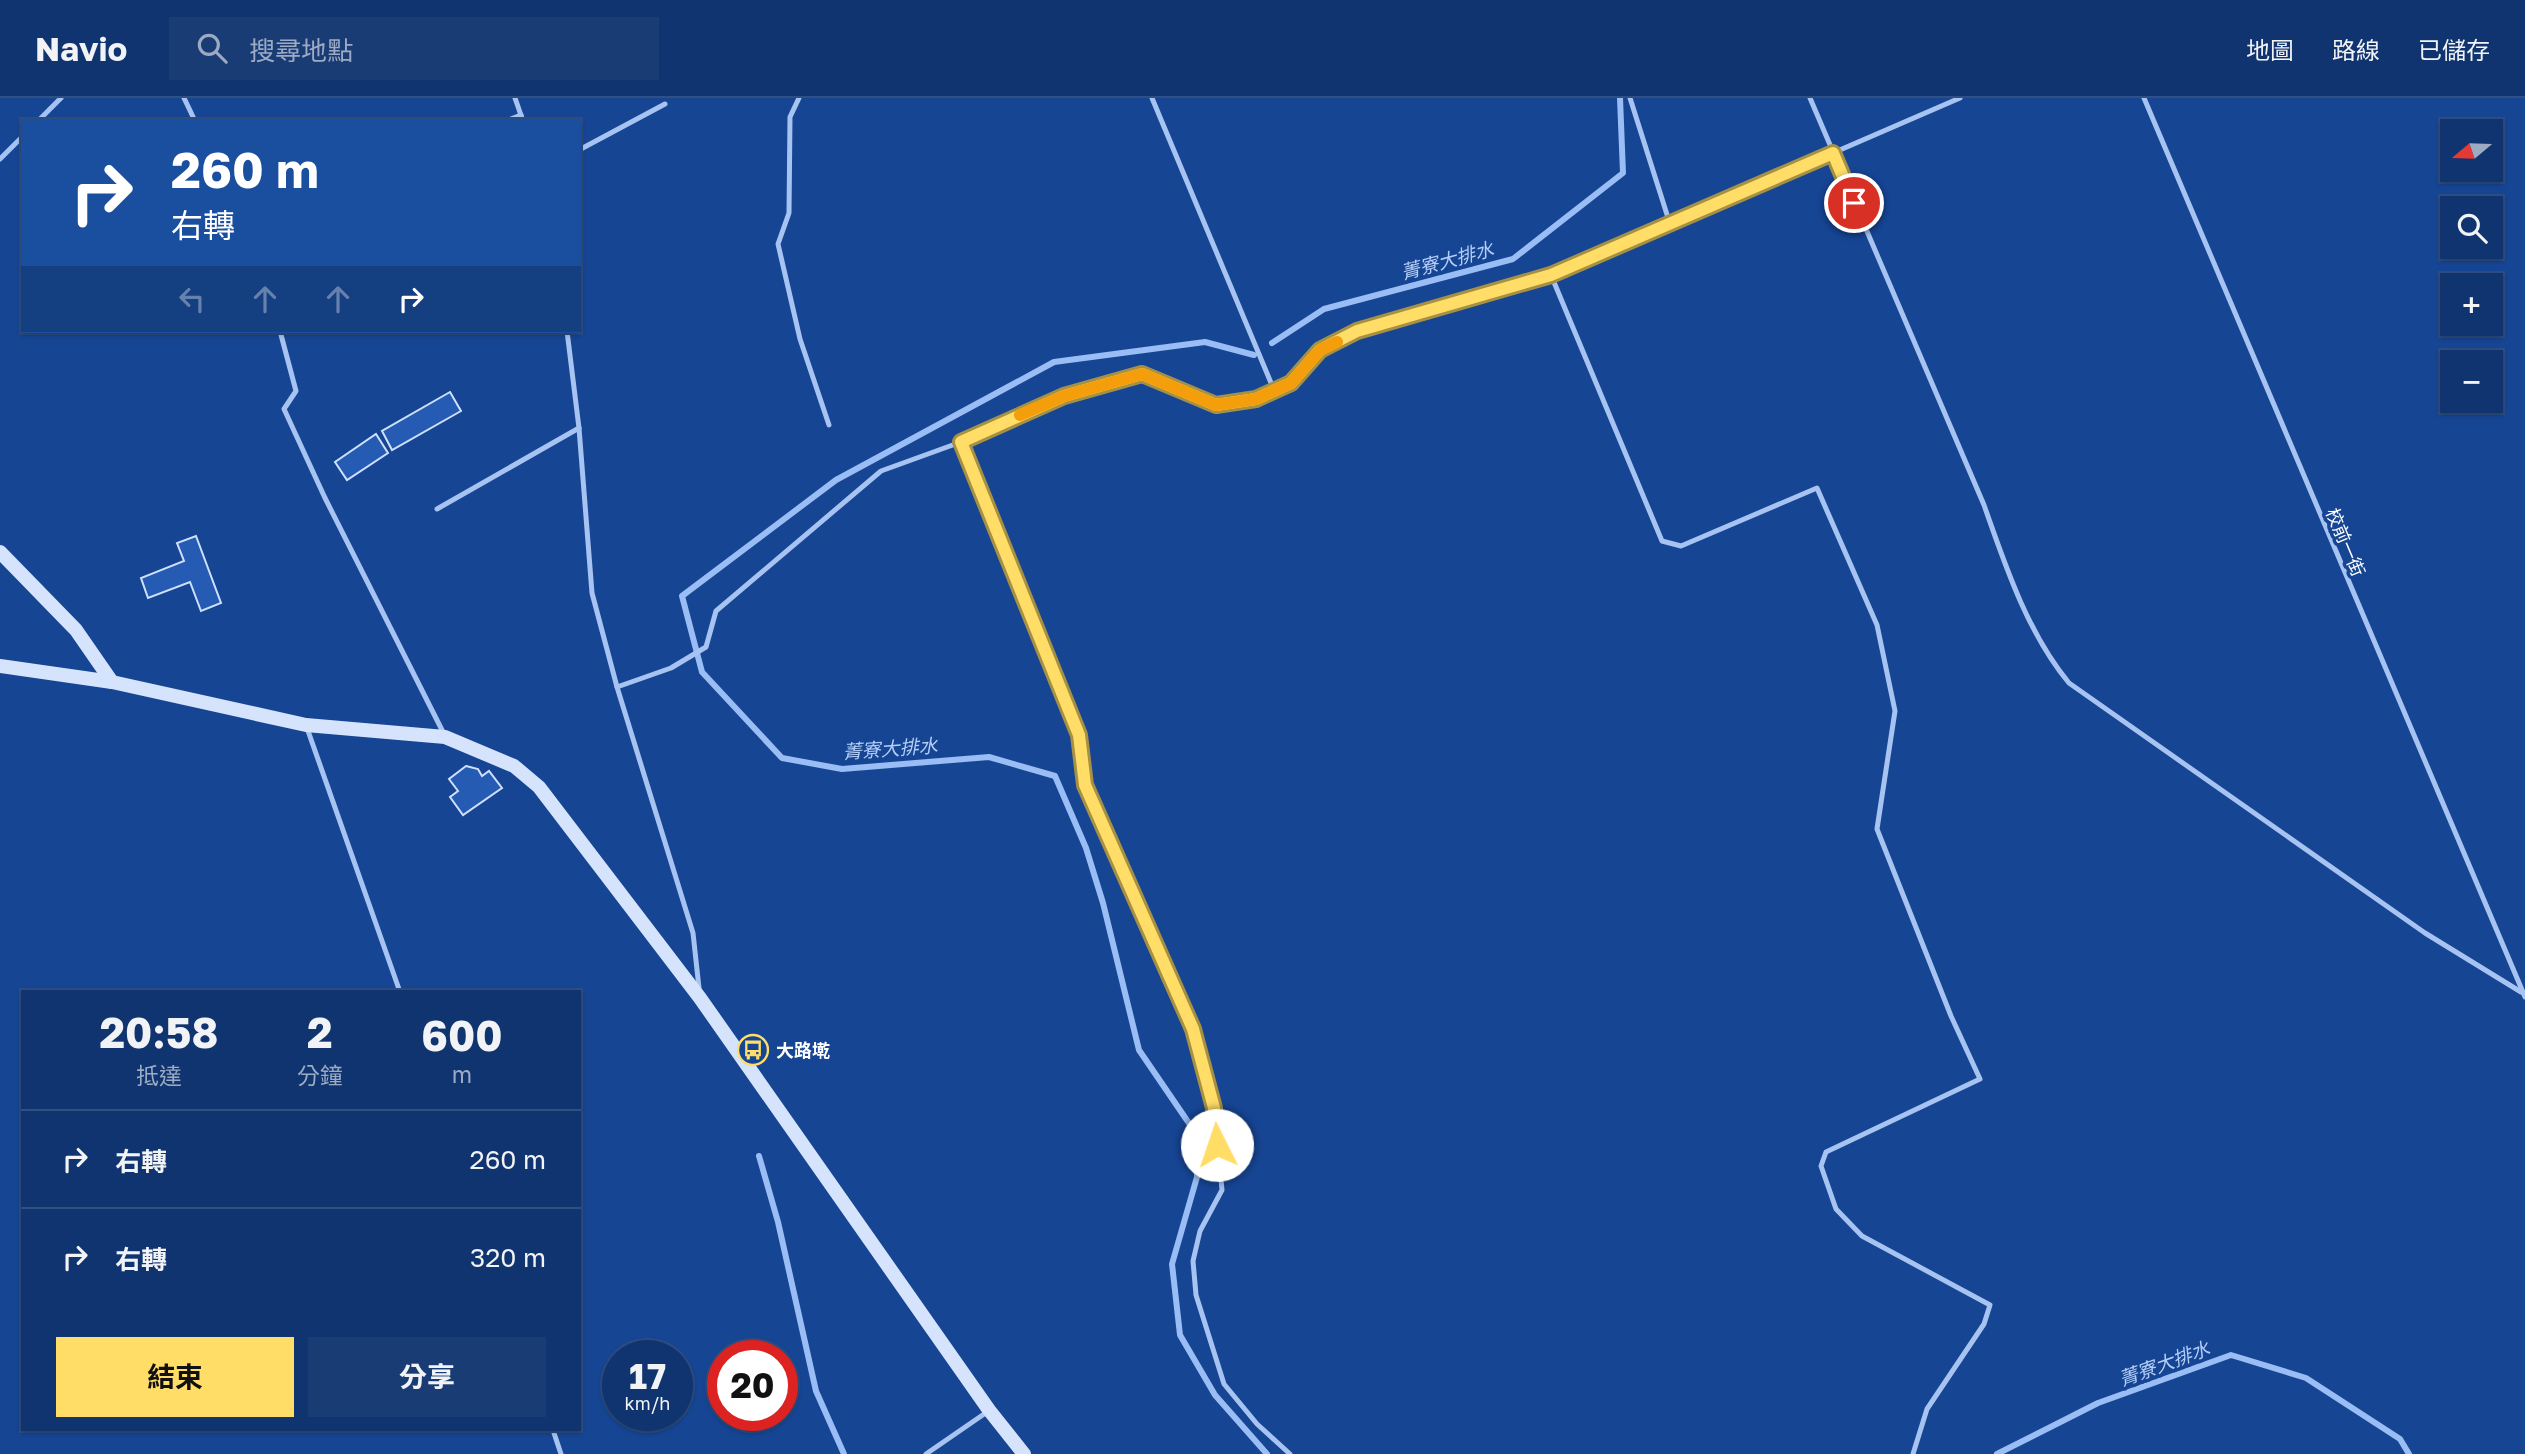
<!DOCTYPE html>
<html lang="zh-TW">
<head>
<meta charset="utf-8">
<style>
  :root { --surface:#10346f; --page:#193c74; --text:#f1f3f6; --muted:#9caac3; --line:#304f82; --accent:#ffdd67 }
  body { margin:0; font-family:"Golos Text","Noto Sans TC",sans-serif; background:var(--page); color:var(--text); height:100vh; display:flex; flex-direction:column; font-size:26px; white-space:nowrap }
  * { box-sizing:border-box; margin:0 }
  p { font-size:23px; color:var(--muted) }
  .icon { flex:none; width:38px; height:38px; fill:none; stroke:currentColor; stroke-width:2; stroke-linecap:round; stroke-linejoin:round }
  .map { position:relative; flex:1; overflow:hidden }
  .drawer { position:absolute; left:21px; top:892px; width:560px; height:441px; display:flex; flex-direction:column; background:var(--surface); border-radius:0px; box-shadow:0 2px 5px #0004,0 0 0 2px var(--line) }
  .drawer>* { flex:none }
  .guide { position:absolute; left:21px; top:21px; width:560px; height:214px; border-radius:0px; box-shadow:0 2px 5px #0004,0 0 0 2px var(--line); background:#1a4fa0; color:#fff; overflow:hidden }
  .needle { width:46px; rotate:251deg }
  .controls { position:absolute; left:2440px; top:21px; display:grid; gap:14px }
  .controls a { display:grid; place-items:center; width:63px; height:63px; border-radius:0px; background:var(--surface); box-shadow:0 2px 5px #0004,0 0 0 2px var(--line); font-size:35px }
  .speed { position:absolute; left:602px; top:1242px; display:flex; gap:14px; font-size:35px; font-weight:700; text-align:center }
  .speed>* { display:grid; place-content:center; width:91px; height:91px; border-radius:50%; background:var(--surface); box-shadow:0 2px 5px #0004,0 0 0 2px var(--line); line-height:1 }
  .speed small { font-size:18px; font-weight:400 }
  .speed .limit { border:10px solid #d22; background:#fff; color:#111 }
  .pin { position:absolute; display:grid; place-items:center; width:60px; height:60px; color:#fff; margin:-30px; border:4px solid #fff; border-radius:50%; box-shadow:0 2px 7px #0007 }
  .me { position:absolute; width:77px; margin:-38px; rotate:356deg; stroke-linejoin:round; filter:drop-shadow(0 0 5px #0008) }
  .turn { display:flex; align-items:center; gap:24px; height:147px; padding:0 35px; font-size:32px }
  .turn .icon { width:91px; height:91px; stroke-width:2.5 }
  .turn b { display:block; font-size:49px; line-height:60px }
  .lanes { display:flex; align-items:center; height:66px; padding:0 35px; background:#0003; justify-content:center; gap:35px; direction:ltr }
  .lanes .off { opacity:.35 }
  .eta { display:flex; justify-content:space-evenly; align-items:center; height:119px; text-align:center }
  .eta b { font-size:42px; font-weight:700; line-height:49px }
  .button { display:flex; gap:14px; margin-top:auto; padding:14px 35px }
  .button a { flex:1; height:80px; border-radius:0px; background:var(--accent); color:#111; font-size:28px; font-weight:700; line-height:80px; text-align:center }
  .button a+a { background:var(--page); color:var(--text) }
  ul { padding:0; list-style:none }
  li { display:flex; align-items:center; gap:21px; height:98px; padding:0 35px; border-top:2px solid var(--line) }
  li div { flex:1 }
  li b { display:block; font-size:26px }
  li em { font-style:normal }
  header { display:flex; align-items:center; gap:42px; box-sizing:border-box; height:98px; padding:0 35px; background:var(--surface); border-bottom:2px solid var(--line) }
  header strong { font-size:33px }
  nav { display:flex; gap:38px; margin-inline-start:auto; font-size:24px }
  .search { width:490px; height:63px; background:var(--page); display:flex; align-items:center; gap:18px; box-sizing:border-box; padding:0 24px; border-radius:0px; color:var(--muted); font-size:26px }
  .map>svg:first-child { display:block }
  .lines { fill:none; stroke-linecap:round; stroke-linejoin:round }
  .stream { stroke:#99bdf4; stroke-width:6 }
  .building { fill:#255bb3; stroke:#cee0fc; stroke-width:2 }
  .lane { stroke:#a7c3f1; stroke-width:5 }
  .secondary { stroke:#d5e3fc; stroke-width:14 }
  .route-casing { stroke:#a69043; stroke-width:18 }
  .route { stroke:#ffdd67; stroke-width:12 }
  .slow { stroke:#f59e0b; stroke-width:12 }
  .labels { text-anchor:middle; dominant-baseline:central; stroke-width:7; stroke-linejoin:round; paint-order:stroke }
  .street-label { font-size:18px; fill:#fff; stroke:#164594 }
  .poi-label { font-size:18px; font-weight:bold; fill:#fff; stroke:#164594; text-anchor:start }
  .water-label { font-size:19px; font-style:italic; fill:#b3cef8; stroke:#164594 }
</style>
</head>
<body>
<header>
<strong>Navio</strong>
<div class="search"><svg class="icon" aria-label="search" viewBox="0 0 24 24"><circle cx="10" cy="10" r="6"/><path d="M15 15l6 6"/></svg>搜尋地點</div>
<nav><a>地圖</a><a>路線</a><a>已儲存</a></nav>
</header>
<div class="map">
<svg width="2525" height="1356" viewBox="0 0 2525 1356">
  <rect width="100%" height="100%" fill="#164594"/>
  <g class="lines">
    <g class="stream">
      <path d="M1272 245 1324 211 1513 161 1623 75 1620 0"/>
      <path d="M1254 257 1205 244 1054 264 836 382 682 498 702 574 782 660 842 671 989 659 1055 678 1086 750 1103 805 1139 952 1197 1037V1079L1172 1166 1180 1237 1215 1297 1267 1356"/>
      <path d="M759 1058 778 1124 816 1293 844 1356"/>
      <path d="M1997 1356 2098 1305 2231 1257 2306 1280 2400 1341 2409 1356"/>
    </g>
  </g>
  <g class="building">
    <path d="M450 294 461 313 392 352 382 333Z"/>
    <path d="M376 336 388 355 347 382 335 364Z"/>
    <path d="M196 438 221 505 201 513 190 484 148 500 141 480 184 463 177 445Z"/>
    <path d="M466 668 478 671 482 678 489 673 502 690 463 717 450 699 458 693 449 681Z"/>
  </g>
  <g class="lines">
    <g class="lane">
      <path d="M184 0 195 23"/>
      <path d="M515 0 523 23"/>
      <path d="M799 0 790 19 789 115 778 146 800 241 829 327"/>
      <path d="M1152 0 1274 292"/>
      <path d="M1630 0 1670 126"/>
      <path d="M1810 0 1984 407C2005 467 2028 536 2069 585L2425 835 2521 894"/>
      <path d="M2144 0 2525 899"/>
      <path d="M38 23 61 0"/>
      <path d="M506 23 521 17"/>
      <path d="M579 52 665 6"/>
      <path d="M0 61 23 38"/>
      <path d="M1551 177 1662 443 1681 448 1817 390 1877 527 1895 613 1877 731 1951 918 1980 981 1826 1054 1821 1068 1836 1111 1862 1138 1990 1207 1984 1226 1927 1311 1913 1356"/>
      <path d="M280 233 296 293 284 311 325 400 445 638"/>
      <path d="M567 233 579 330 592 495 617 589 693 835 699 890"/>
      <path d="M961 344 1079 637 1085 686 1193 931 1214 1010 1222 1092 1200 1133 1193 1163 1196 1197 1224 1286 1257 1326 1290 1356"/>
      <path d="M437 411 579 330"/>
      <path d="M617 589 671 570 706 549 716 513 881 373 961 344 1064 298 1142 276 1215 307 1256 301 1291 285 1320 252 1358 234 1551 177 1960 0"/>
      <path d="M307 630 400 894"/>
      <path d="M553 1332 561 1356"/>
      <path d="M926 1356 987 1314"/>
    </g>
    <g class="secondary">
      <path d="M0 454 76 532 112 584"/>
      <path d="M0 568 112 584 306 627 445 639 514 668 539 689 700 900 989 1312 1024 1356"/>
    </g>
  </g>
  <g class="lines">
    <g class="route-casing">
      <path id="route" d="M1217 1047 1214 1010 1193 931 1085 687 1079 637 961 344 1064 298 1142 276 1216 307 1256 301 1291 285 1320 252 1357 233 1551 177 1833 55 1854 105"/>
    </g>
    <use href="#route" class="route"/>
    <path class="slow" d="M1020 317 1064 298 1142 276 1216 307 1256 301 1291 285 1320 252 1337 244"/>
  </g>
  <defs>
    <g id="bus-ring" transform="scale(1.575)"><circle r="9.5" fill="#164594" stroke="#ffdd67" stroke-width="1.5"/><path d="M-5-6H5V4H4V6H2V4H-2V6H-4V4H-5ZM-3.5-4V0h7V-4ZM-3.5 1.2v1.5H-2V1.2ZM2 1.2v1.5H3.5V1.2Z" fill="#ffdd67"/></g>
  </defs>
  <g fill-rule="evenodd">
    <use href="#bus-ring" x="753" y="952"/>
  </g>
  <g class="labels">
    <g class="street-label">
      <text transform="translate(2346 444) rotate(67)">校前一街</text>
    </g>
    <g class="poi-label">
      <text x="776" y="952">大路墘</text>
    </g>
    <g class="water-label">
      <text transform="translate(1447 162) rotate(-15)">菁寮大排水</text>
      <text transform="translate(890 650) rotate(-4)">菁寮大排水</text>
      <text transform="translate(2164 1265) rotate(-20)">菁寮大排水</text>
    </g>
  </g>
</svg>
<div class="controls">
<a><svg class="needle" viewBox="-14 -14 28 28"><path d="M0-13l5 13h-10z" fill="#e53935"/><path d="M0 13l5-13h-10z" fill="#9caac3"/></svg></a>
<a><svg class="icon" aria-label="search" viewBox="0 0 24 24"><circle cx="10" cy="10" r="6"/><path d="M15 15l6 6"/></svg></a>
<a>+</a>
<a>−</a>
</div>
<div class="speed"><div>17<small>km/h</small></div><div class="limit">20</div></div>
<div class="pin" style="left:1854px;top:105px;background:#d93025"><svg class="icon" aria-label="arrive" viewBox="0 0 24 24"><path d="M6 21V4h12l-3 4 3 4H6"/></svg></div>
<svg class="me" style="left:1217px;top:1047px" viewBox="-20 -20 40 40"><circle r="19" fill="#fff"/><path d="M0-13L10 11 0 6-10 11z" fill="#ffdd67"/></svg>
<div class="guide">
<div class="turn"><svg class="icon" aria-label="right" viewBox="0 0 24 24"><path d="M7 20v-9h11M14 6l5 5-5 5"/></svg><div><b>260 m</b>右轉</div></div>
<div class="lanes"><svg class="icon off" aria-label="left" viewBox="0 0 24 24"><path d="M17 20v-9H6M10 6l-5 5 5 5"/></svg><svg class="icon off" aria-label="ahead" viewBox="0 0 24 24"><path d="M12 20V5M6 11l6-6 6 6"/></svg><svg class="icon off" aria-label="ahead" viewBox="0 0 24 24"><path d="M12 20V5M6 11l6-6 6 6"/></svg><svg class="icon" aria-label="right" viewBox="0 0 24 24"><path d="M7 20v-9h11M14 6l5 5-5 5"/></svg></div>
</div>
<section class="drawer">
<div class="eta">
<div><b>20:58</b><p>抵達</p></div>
<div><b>2</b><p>分鐘</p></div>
<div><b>600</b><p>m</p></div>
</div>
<ul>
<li><svg class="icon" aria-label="right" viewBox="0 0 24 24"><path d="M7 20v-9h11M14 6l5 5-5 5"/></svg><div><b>右轉</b></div><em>260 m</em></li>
<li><svg class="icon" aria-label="right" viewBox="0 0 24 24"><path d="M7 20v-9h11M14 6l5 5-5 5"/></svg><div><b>右轉</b></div><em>320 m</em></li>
</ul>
<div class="button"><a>結束</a><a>分享</a></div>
</section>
</div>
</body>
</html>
